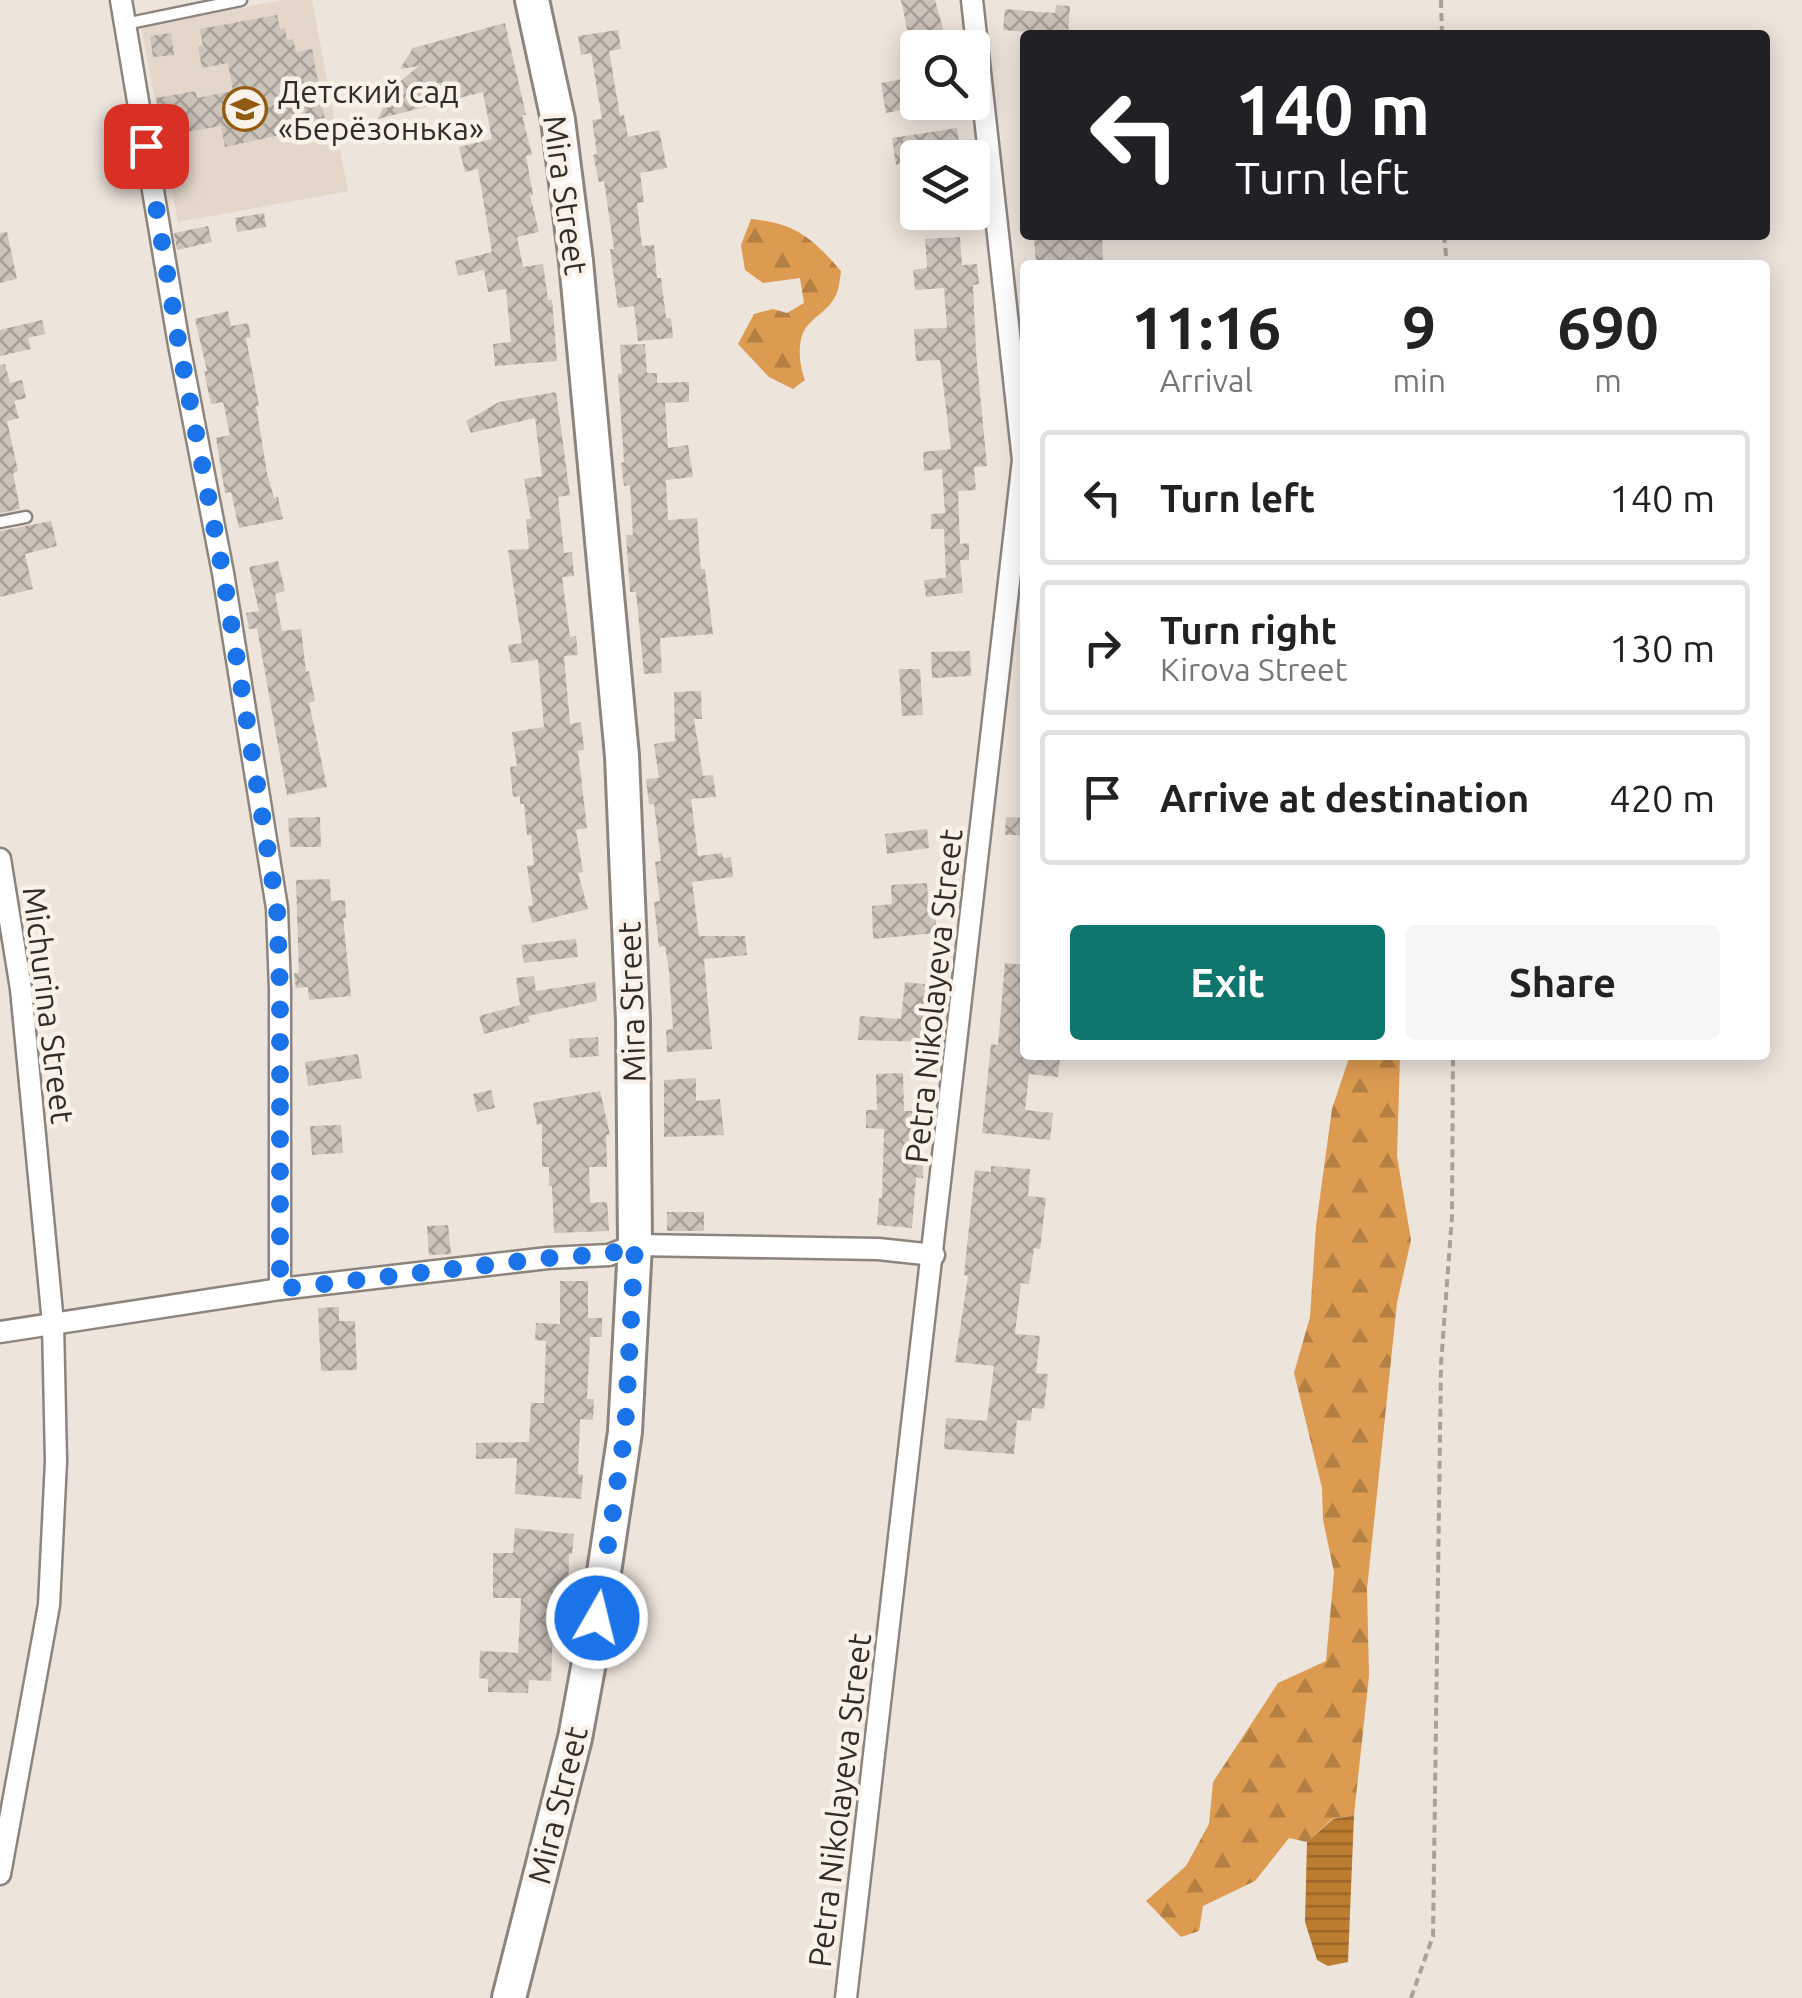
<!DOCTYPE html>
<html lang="en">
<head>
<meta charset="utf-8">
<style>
  :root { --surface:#fff; --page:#f6f6f6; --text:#222; --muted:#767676; --line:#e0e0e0; --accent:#0f766e }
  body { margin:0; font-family:Ubuntu,sans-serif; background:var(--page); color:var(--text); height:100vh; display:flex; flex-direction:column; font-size:38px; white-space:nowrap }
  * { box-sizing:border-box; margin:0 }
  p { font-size:32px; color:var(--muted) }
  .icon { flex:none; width:55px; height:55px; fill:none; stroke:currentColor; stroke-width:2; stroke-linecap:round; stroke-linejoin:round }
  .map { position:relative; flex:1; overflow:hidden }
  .sheet { position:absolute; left:1020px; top:260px; width:750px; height:800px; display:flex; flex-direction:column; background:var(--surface); border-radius:10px; box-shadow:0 5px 25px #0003 }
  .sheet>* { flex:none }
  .top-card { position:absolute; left:1020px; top:30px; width:750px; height:210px; border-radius:10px; box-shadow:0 5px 25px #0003; background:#202124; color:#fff; overflow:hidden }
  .controls { position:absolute; left:900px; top:30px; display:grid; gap:20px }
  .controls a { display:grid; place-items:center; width:90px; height:90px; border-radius:10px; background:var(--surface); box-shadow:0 5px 25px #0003; font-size:50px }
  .pin { position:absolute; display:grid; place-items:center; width:85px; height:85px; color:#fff; margin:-42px; border-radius:20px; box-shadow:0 5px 15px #0006 }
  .me { position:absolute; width:110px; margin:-55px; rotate:8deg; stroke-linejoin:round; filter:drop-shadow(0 0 8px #0008) }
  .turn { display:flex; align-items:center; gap:35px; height:210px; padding:0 50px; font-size:45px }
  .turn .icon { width:130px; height:130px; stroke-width:2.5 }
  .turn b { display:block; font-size:70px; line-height:85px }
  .eta { display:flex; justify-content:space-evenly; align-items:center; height:170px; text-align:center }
  .eta b { font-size:60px; font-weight:700; line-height:70px }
  .button { display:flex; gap:20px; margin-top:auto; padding:20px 50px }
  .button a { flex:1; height:115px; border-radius:10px; background:var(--accent); color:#fff; font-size:40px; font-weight:700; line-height:115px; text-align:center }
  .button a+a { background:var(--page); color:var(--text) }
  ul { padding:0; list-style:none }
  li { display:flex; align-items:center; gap:30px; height:135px; margin:0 20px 15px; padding:0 30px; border:5px solid var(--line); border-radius:10px }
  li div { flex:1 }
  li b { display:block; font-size:38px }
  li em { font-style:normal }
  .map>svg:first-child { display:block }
  .built { fill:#e4d7c9 }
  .forest { fill:url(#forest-firs) }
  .water { fill:url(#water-rules) }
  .building { fill:url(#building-cross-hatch) }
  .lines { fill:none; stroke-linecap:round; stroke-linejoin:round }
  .service-casing { stroke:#8d857d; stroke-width:15 }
  .minor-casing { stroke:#8d857d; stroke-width:25 }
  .primary-casing { stroke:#8d857d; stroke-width:38 }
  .path { stroke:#a9a29b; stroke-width:4; stroke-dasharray:8 5; stroke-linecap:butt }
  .service { stroke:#fff; stroke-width:10 }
  .minor { stroke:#fff; stroke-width:20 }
  .primary { stroke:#fff; stroke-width:32 }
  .route { stroke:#1a73e8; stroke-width:18; stroke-dasharray:0 32.4 }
  .labels { text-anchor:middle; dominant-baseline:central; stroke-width:9; stroke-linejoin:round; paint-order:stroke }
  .poi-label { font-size:32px; fill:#312d2a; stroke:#faf1e9; text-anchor:start }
  .street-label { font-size:32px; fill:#312d2a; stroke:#faf1e9 }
</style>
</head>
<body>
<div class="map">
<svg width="1802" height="1998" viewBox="0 0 1802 1998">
  <defs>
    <pattern id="forest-firs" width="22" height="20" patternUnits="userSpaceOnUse" patternTransform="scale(2.5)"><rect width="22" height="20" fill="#dd9b51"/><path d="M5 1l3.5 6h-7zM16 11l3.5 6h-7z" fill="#b47f43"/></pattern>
    <pattern id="water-rules" width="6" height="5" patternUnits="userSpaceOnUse" patternTransform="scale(2.5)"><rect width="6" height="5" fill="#bc7d30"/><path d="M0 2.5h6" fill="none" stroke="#996729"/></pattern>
    <pattern id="building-cross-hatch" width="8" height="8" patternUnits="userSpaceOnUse" patternTransform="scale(2.5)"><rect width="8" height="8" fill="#ccc3bb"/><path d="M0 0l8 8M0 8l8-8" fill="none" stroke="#a69f98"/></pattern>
  </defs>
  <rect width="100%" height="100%" fill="#ede4db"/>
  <path class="built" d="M283 0H312L348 191 178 222 141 27Z"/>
  <g class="forest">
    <path d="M751 219C796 223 813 239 841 271 840 279 839 288 836 295 829 310 817 314 808 325 796 338 799 365 805 380L793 389 769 377 738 344 754 314 773 309 787 313 804 303 800 278 763 283 745 270 741 245Z"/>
    <path d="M1350 1055H1400L1397 1156 1411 1240 1397 1303 1367 1589 1369 1676 1354 1815 1332 1819 1307 1842 1289 1838 1255 1881 1203 1906 1199 1931 1181 1937 1146 1901 1186 1866 1209 1824 1213 1782 1278 1683 1326 1661 1334 1572 1323 1520 1322 1488 1294 1373 1310 1317 1316 1226 1332 1109Z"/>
  </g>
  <path class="water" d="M1354 1815 1348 1962 1328 1966 1317 1960 1305 1922 1307 1842 1333 1819Z"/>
  <g class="building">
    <path d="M901 0H935L944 32 948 31 950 48H911Z"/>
    <path d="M1056 5 1070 6 1068 35H1027V32L1003 30 1005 9 1055 13Z"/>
    <path d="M277 15 280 29 285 28 287 40 293 39 296 52 312 49 326 125 225 147 221 126 163 136 156 98 196 91 197 98 233 91 228 63 202 68 198 46H203L200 29Z"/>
    <path d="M505 23 526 115H522L532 155 526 156 533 195H530L539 232 517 237 523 267 543 264 548 300H552L557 361 495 366 493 344 511 342 506 289 488 292 484 270 458 276 455 261 492 252 478 169 465 172 459 147 492 139 483 92 378 119 392 88 419 66 400 69 413 48Z"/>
    <path d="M618 30 621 49 609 51 620 116 624 115 628 137 659 130 667 168 640 173 644 202 637 203 642 246 654 245 657 278H661L666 318H671L673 338 638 341 634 306 618 308 610 249H614L604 181 599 182 593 155 597 154 592 120 602 119 591 53 581 55 578 36Z"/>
    <path d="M171 33 174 55 153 57 150 36Z"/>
    <path d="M918 76V107L886 113 881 83Z"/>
    <path d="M957 128 961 155 918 158V162L896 165 892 138Z"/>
    <path d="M264 213 266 227 237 232 235 218Z"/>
    <path d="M208 226 212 242 177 250 174 233Z"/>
    <path d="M7 232 17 279 0 283V233Z"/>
    <path d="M1034 235H1102L1103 265H1036Z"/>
    <path d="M960 237 962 265 977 264 979 284 973 285 976 352 987 466 974 467 976 490 958 491 960 544 969 543V560H960L963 593 926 597 924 580 946 578 944 529H931V514L945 513 942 469 924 471 923 452 951 449 940 360 916 361 914 329 947 328 944 288 915 290 913 270 927 268 925 239Z"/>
    <path d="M228 311 231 326 248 323 251 337 246 338 259 406H256L267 473 274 498 278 497 283 519 239 528 231 492 225 493 216 438 230 435 223 402 211 404 204 371H207L195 319Z"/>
    <path d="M42 320 45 334 28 338 31 349 0 356V330Z"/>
    <path d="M645 344 647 373H657V383L689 382V402L665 403 668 448 688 445 693 477 666 480 668 520 697 518 701 569H705L713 634 660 638 662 673 644 674 636 592H630L626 535H633L630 485 624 486 621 463 624 462 618 374H622L620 345Z"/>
    <path d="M5 364 10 383 22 380 26 398 14 401 19 418 7 421 18 471 13 473 20 509 0 513V365Z"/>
    <path d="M556 392 570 495 558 497 564 553 572 552 574 576 562 577 570 637 576 636 578 655 564 656 570 724 581 722 584 750 578 751 587 828 576 830 583 872 578 873 588 909 532 923 528 906 533 905 527 866 534 865 531 835H527L524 804H520V796L513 797 510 767 517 766 512 732 544 727 538 660 511 663 508 645 522 643 508 550 529 549 526 519H531L524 479 542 476 535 418 471 433 466 421 499 402Z"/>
    <path d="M51 521 57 546 25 554 33 589 0 597V531Z"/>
    <path d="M278 561 285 591 275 594 282 631 301 629 306 672 309 671 315 701 309 703 327 787 287 795 257 628 249 629 246 613 259 611 249 567Z"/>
    <path d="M970 651 971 676 932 678 931 652Z"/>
    <path d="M899 669H920L923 715 902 716Z"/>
    <path d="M701 691 702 719H694L703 776 713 775 716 797 691 799 698 856 722 853 723 858 731 857 733 877 692 882 699 936H745L747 955 704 959 712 1049 667 1052 666 1030 673 1029 669 971 665 946 659 947 654 902 660 901 655 862 661 861 654 804H649L646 779 659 778 654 744 675 741 674 692Z"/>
    <path d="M320 817 321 847H290L288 818Z"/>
    <path d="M1006 817 1025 818V835H1005Z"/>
    <path d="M927 829 929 848 887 854 885 834Z"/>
    <path d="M330 879 331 901 345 900 346 918H343L351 996 309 1000 308 987 296 988 294 973H299L296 880Z"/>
    <path d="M927 883 929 916H936V933L873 939 872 906 892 904 891 885Z"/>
    <path d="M576 939 578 957 524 963 521 945Z"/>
    <path d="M1005 963 1025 965 1024 1053 1060 1058 1058 1077 1029 1074 1025 1110 1053 1113 1050 1140 982 1133 991 1044 998 1045Z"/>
    <path d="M534 976 536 991 595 982 597 1001 528 1016 530 1022 484 1034 479 1016 520 1005 516 978Z"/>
    <path d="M905 982 949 987 947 1001 932 999 928 1042 858 1040 860 1016 901 1019Z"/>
    <path d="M598 1037 599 1056 570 1058 569 1039Z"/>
    <path d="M358 1054 362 1078 308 1086 305 1062Z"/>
    <path d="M903 1073 904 1111H918L917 1154H923V1178L916 1177 912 1228 877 1225 879 1198H882L884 1129 866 1128V1110H877L876 1074Z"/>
    <path d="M696 1078V1101L720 1099 724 1135 664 1137V1080Z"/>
    <path d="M491 1090 495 1108 477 1112 473 1094Z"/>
    <path d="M600 1091 610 1135H606L607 1167H589L590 1203 607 1202 609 1231 554 1233 552 1186H549V1167H542V1124L537 1125 533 1103Z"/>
    <path d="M341 1125 343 1153 312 1155 310 1126Z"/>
    <path d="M991 1166 1030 1169 1028 1196 1046 1198 1040 1249 1034 1248 1029 1284 1021 1283 1015 1334 1040 1336 1036 1373 1048 1374 1044 1409 1032 1408 1031 1421 1017 1420 1014 1454 944 1449 946 1418 987 1421 994 1366 955 1362 968 1276 964 1275 975 1170 991 1172Z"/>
    <rect x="667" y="1212" width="37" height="19"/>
    <path d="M448 1225 451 1254 429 1255 427 1226Z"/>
    <path d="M560 1281H588V1318H602V1337H590L587 1399H594L593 1420 580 1419 578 1474 583 1475 581 1499 515 1494 517 1458 476 1459V1443L529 1442 531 1403H544L546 1341 535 1340 536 1323 560 1324Z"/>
    <path d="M339 1307V1321H355L357 1370 321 1371 318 1308Z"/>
    <path d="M515 1528 574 1534 572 1554H569L568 1600H554L551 1681 529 1680 528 1693 488 1692V1679L479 1678 480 1651 518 1653 521 1598H493V1553H513Z"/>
  </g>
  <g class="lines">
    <g class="service-casing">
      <g id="service">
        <path d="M125 24 241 0"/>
        <path d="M0 522 26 517"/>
      </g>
    </g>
    <g class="minor-casing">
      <g id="minor">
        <path d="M121 0 179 345 223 573 277 908 280 990V1289"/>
        <path d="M0 859 21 989 53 1323 56 1461 49 1605 0 1874"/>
        <path d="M0 1332 280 1289 548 1258 609 1255 635 1245 878 1249 934 1255"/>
        <path d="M846 1998 1023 460 972 0"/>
      </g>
    </g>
    <g class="primary-casing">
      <path id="primary" d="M509 1998 575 1738 597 1619 625 1432 635 1245 633 1021 622 756 576 261 558 120 532 0"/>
    </g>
    <g class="path">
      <path d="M1441 0 1442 35"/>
      <path d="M1444 235 1447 265"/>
      <path d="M1411 1998 1433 1936 1441 1364 1452 1216 1453 1055"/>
    </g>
    <use href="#service" class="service"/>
    <use href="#minor" class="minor"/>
    <use href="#primary" class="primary"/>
  </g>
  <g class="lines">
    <path class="route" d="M146 146 179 345 223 573 277 908 280 990V1289L548 1258 609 1254 635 1245 625 1432 597 1618"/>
  </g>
  <defs>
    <g id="school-ring" transform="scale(2.25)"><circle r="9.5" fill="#faf1e9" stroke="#925b12" stroke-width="1.5"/><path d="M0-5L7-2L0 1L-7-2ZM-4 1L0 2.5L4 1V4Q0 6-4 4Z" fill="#925b12"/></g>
  </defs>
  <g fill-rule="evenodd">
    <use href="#school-ring" x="245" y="109"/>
  </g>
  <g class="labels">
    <g class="poi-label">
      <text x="278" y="91">Детский сад<tspan x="278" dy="37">«Берёзонька»</tspan></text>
    </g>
    <g class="street-label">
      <text transform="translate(566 195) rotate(82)">Mira Street</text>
      <text transform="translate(933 996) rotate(-84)">Petra Nikolayeva Street</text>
      <text transform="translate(631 1002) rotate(-92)">Mira Street</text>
      <text transform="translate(49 1005) rotate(83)">Michurina Street</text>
      <text transform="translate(839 1800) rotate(-83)">Petra Nikolayeva Street</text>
      <text transform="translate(557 1805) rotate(-76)">Mira Street</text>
    </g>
  </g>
</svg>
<div class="controls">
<a><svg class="icon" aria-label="search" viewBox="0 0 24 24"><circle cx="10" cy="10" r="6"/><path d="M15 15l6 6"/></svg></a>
<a><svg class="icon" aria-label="layers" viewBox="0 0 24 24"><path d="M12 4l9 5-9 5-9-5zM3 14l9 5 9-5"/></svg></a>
</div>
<div class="pin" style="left:146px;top:146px;background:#d93025"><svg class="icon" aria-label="arrive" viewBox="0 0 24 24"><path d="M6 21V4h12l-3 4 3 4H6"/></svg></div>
<svg class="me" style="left:597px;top:1618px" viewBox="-20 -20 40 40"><circle r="17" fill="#1a73e8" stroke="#fff" stroke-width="3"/><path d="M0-11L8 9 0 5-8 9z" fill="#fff"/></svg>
<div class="top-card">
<div class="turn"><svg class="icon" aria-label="left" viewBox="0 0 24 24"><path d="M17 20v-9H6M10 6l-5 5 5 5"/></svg><div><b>140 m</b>Turn left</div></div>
</div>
<section class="sheet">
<div class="eta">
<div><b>11:16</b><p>Arrival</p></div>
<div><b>9</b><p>min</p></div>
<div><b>690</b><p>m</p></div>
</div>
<ul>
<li><svg class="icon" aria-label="left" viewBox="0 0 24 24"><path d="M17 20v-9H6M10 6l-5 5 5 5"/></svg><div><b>Turn left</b></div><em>140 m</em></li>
<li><svg class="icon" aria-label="right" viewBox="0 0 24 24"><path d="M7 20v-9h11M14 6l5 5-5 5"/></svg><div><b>Turn right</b><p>Kirova Street</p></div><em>130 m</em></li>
<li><svg class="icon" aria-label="arrive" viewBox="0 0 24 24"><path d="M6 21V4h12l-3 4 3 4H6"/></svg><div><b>Arrive at destination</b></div><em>420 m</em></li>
</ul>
<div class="button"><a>Exit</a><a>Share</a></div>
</section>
</div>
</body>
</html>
